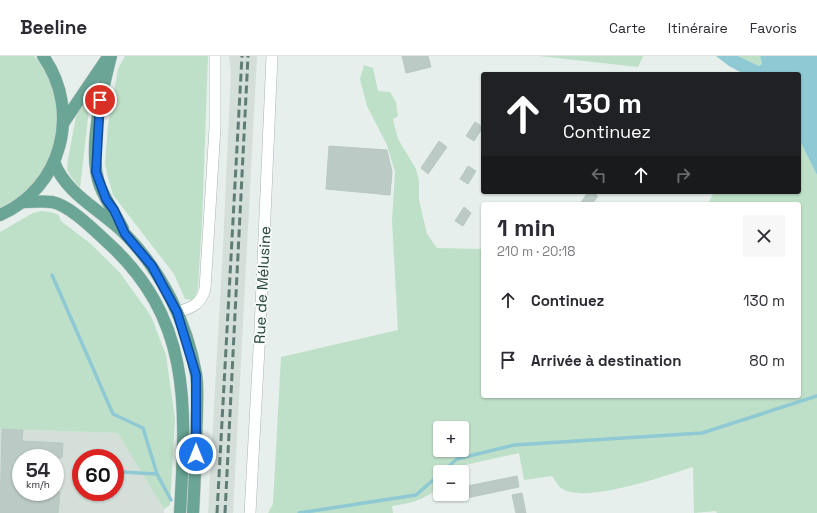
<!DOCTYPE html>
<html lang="fr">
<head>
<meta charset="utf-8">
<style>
  :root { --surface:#fff; --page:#f7f7f7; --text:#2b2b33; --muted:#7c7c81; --line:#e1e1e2 }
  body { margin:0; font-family:"Space Grotesk",sans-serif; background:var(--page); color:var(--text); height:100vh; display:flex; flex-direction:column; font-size:15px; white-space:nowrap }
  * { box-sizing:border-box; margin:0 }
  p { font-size:13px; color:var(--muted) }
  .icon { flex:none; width:22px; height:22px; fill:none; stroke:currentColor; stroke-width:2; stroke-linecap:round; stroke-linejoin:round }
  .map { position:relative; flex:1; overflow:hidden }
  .sheet { position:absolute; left:481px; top:146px; width:320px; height:196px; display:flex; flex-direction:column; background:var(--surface); border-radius:4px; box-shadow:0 1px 3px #0004 }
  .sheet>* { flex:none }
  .banner { position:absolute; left:481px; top:16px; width:320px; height:122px; border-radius:4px; box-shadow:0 1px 3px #0004; background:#202124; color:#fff; overflow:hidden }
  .fabs { position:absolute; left:433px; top:365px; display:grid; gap:8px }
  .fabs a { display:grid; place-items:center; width:36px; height:36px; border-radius:4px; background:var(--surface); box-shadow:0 1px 3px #0004; font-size:20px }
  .speed { position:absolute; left:12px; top:393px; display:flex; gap:8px; font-size:20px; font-weight:700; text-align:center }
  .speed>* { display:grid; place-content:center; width:52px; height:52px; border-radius:50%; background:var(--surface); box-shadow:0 1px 3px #0004; line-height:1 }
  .speed small { font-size:10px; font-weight:400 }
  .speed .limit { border:6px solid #d22; background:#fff; color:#111 }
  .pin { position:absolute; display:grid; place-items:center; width:34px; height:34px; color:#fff; margin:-17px; border:2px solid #fff; border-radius:50%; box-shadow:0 1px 4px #0007 }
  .me { position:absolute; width:44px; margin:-22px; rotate:0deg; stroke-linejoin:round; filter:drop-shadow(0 0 3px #0008) }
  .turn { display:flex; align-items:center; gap:14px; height:84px; padding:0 16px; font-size:18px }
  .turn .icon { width:52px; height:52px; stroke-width:2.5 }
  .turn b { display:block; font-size:28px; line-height:34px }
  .lanes { display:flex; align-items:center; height:38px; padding:0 16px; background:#0003; justify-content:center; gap:20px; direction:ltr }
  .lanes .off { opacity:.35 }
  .round { display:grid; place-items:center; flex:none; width:42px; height:42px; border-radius:4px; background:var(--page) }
  .overview { display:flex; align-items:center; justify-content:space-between; height:68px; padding:0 16px }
  h1 { font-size:24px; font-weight:800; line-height:30px }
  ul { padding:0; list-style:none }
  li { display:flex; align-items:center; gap:12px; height:60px; padding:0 16px }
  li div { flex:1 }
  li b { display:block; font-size:15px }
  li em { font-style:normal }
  header { display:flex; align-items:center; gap:24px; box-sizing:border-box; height:56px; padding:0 20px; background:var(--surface); border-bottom:1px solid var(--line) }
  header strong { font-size:19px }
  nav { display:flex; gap:22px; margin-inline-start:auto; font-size:14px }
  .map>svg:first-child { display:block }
  .built { fill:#d4dfda; fill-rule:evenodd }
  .green { fill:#bfe0c8; fill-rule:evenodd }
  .water { fill:#8ec9d4 }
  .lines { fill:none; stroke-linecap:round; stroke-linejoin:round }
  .stream { stroke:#8ec9d4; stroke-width:3.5 }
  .building { fill:#bbcac4; stroke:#b8c9c2 }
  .minor-casing { stroke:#a8b8b2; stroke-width:12 }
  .primary-casing { stroke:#c2cac8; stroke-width:13 }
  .minor { stroke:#fff; stroke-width:11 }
  .primary { stroke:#6aa596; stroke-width:12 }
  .rail { stroke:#5f7d75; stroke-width:3; stroke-dasharray:8 4; stroke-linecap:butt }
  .route-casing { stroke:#114b97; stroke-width:10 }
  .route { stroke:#1a73e8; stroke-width:7 }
  .labels { text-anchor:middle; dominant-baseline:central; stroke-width:3.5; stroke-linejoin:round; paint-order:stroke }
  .street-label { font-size:15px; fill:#24423a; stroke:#f7fbf9 }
</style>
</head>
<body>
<header>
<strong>Beeline</strong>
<nav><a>Carte</a><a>Itinéraire</a><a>Favoris</a></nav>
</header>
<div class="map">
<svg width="817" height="457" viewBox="0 0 817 457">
  <rect width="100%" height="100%" fill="#e6efeb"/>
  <g class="built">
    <path d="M229 0H257L233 457H208L223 191 231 16Z"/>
    <path d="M0 373 120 377 164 453V457H0ZM21 402H55V436H21ZM81 402H115V436H81Z"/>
  </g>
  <g class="green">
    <path d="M0 0H34C66 35 63 88 36 124 27 137 13 145 0 152Z"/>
    <path d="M125 0H208L202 165 198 232 194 244 185 243 174 218 113 139 108 122 105 108 108 69 118 13Z"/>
    <path d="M539 0H643L638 11Z"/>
    <path d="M738 0H760L762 8 759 10Z"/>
    <path d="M364 9 373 12 378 35 390 36 396 46 398 60 393 63 398 83 416 113 419 125V144L427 178 437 192 483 193V340H799V148H708L714 136H799V83L817 119V457H717L716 455 694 457 693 411C667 419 584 449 561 432 558 430 555 424 552 420L524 424 519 397 465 409 461 416H440V431C423 444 413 447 392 450L393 457H268L273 448 281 301 398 274 392 165 395 116 387 89 367 50 360 23ZM440 372H462V394H440Z"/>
    <path d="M86 42 90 45 80 132 71 121 67 113 68 103 76 61Z"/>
    <path d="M41 155 51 156 59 159 61 165 91 188 120 217 151 260 166 299 175 363 170 449 164 453 118 377 0 373V176L33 157Z"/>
  </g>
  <path class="water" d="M716 0H738L759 10 762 8 760 0H817V119L799 83V18H744L729 10Z"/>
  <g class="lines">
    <g class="stream">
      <path d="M52 219 113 358 143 372 157 418"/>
      <path d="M121 416 157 418 171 444"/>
      <path d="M442 416 457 403 514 389 702 377 817 340"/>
      <path d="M299 457 416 439 440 418"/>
    </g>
  </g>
  <g class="building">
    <path d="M402 0H428L431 11 406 17Z"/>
    <path d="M475 66 483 71 474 85 466 80Z"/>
    <path d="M439 85 447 91 428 118 421 112Z"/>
    <path d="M329 90 387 94 392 116 390 139 326 133Z"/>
    <path d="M468 110 476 115 468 128 460 123Z"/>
    <path d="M588 136H592L598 140 592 148H580Z"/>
    <path d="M464 151 471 157 463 170 455 165Z"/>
    <path d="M2 373 23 374 22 385 63 387 62 402H21V436H60L58 457H0Z"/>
    <path d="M517 420 519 431 462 443V431Z"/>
    <path d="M522 437 526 457H516L512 439Z"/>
  </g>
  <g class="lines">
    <g class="minor-casing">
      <g id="minor">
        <path d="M177 256C192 252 201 248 205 233L215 72V0"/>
        <path d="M250 457 260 274 272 0"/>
      </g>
    </g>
    <g class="primary-casing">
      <g id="primary">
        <path d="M111 0C102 35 87 96 100 130 106 145 116 159 123 173"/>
        <path d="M64 66 108 1"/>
        <path d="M54 106C67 140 102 154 126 179 162 216 187 267 196 318 198 329 197 342 197 354 196 388 195 423 193 457"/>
        <path d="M22 146C32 146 43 145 52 146 69 149 93 173 106 185 193 263 186 351 180 457"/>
        <path d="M0 159C62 132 82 55 43 0"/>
      </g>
    </g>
    <use href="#minor" class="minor"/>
    <use href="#primary" class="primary"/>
    <g class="rail">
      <path d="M217 457 242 0"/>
      <path d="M225 457 248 0"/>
    </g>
  </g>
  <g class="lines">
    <g class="route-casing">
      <path id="route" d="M100 44 96 116 106 143 114 154 125 178 152 210 177 256 196 319V398"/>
    </g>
    <use href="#route" class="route"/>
  </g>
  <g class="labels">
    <g class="street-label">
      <text transform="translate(262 229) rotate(-87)">Rue de Mélusine</text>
    </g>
  </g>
</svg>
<div class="fabs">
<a>+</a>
<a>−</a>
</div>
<div class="speed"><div>54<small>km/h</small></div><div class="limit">60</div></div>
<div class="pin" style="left:100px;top:44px;background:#d93025"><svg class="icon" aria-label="arrive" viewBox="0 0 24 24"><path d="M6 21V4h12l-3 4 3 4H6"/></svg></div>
<svg class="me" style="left:196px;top:398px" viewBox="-20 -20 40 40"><circle r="17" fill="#1a73e8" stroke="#fff" stroke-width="3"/><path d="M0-11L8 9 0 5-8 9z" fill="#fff"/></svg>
<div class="banner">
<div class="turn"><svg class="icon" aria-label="ahead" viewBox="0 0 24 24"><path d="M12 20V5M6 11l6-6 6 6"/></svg><div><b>130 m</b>Continuez</div></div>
<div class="lanes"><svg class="icon off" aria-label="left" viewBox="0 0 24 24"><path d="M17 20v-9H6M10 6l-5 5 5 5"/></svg><svg class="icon" aria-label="ahead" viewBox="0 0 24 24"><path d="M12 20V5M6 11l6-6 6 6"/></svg><svg class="icon off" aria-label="right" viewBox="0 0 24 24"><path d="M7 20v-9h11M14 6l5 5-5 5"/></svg></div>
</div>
<section class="sheet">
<div class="overview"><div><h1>1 min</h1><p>210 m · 20:18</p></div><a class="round"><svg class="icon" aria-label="close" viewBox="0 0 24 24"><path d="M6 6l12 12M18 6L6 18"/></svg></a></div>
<ul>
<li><svg class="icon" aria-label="ahead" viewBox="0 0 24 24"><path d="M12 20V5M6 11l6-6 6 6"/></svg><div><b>Continuez</b></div><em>130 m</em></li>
<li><svg class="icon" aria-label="arrive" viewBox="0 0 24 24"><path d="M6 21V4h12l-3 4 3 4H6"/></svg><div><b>Arrivée à destination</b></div><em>80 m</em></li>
</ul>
</section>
</div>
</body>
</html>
